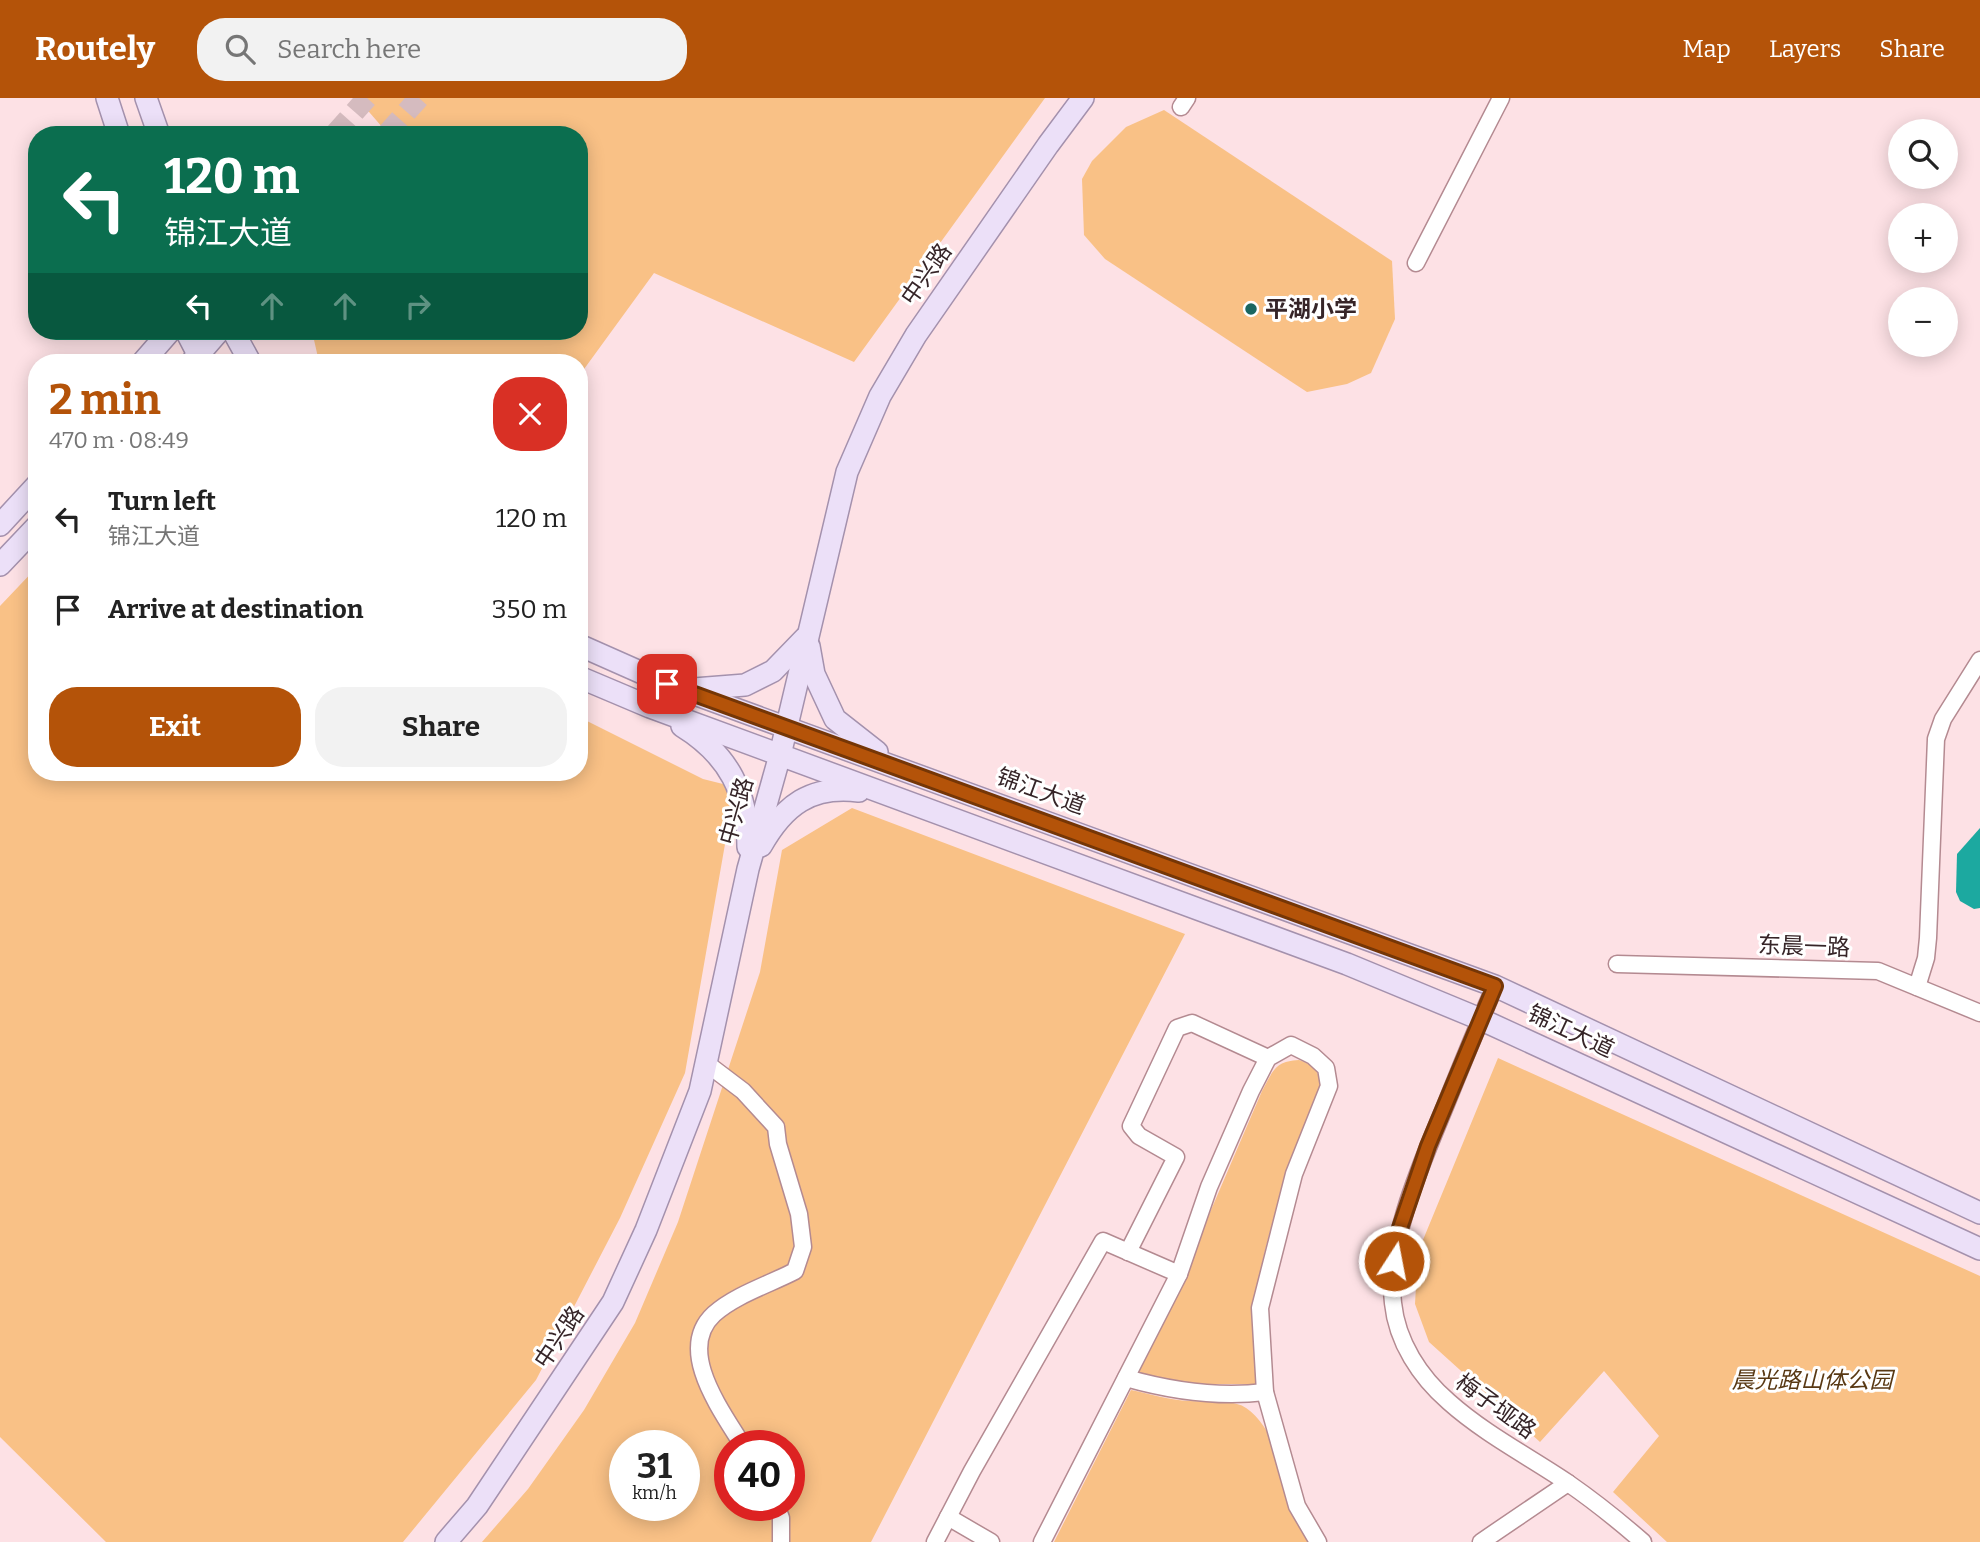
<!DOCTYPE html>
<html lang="en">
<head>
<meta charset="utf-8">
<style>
  :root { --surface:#fff; --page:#f2f2f2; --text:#222; --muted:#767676; --accent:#b45309 }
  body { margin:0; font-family:Bitter,"Noto Sans SC",serif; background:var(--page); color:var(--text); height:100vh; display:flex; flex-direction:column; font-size:26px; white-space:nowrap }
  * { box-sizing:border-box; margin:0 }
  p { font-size:23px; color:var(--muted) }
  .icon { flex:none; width:38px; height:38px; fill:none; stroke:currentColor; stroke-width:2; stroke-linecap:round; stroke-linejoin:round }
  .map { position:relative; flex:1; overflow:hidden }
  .details { position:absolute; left:28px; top:256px; width:560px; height:427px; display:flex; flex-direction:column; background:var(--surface); border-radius:28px; box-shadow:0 4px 18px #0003 }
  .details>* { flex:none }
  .banner { position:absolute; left:28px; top:28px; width:560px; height:214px; border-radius:28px; box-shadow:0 4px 18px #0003; background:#0b6e4f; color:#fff; overflow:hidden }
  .fabs { position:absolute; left:1888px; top:21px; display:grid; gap:14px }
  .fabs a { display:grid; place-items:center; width:70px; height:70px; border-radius:50%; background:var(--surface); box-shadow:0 4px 18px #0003; font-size:35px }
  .speed { position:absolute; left:609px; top:1332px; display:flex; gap:14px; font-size:35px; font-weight:700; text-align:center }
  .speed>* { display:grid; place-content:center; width:91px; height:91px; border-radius:50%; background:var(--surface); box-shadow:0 4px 18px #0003; line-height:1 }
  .speed small { font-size:18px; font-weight:400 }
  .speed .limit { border:10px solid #d22; background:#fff; color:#111 }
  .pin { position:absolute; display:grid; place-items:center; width:60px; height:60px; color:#fff; margin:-30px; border-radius:14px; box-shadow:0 4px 10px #0006 }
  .me { position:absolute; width:77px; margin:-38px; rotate:11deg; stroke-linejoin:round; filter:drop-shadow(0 0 5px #0008) }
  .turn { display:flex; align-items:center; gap:24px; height:147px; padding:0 21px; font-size:32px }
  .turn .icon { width:91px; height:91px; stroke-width:2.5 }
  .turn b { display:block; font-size:49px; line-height:60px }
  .lanes { display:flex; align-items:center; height:66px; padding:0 21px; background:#0003; justify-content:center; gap:35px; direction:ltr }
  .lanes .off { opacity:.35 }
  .round { display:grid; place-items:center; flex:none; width:74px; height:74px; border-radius:28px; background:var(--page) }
  .summary { display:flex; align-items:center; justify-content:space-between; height:119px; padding:0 21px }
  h1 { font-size:42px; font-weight:700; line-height:52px; color:var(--accent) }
  .button { display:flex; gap:14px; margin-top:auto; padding:14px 21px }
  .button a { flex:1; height:80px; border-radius:28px; background:var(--accent); color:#fff; font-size:28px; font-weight:700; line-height:80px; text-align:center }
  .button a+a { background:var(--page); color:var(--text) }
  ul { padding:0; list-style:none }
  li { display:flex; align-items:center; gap:21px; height:91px; padding:0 21px }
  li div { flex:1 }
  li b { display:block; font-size:26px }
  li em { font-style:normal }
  header { display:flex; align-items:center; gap:42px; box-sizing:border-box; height:98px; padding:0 35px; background:var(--accent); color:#fff }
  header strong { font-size:33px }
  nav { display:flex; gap:38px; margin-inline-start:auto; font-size:24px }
  .search { width:490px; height:63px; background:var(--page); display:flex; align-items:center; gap:18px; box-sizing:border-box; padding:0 24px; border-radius:28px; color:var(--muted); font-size:26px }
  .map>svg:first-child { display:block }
  .green { fill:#f9c186; fill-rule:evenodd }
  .water { fill:#1ca9a0 }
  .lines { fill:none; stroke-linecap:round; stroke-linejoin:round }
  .major-tunnel { stroke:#d5bbbf; stroke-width:21; stroke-dasharray:21 10; stroke-linecap:butt }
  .minor-casing { stroke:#b48a91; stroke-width:19 }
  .major-casing { stroke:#a491ad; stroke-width:24 }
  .minor { stroke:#fff; stroke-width:16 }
  .major { stroke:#ece0f8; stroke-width:21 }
  .route-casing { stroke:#753606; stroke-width:18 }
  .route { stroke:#b45309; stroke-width:12 }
  .poi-dot { fill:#1a6660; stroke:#fff; stroke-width:2.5 }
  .labels { text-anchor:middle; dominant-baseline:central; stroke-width:6; stroke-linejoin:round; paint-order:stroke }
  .street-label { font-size:23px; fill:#362528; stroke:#fff }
  .poi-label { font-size:23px; font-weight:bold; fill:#362528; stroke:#fff; text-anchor:start }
  .park-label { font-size:23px; font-style:italic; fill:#593914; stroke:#fff }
</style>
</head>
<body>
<header>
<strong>Routely</strong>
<div class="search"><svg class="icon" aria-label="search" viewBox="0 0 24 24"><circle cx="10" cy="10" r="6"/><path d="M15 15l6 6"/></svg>Search here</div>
<nav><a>Map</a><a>Layers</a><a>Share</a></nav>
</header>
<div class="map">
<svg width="1980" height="1444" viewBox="0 0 1980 1444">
  <rect width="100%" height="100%" fill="#fde1e5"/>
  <g class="green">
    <path d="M357 0H1045L854 264 654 175 579 278V264H319L312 233H579V37H389Z"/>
    <path d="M1164 12 1392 163 1395 221 1371 275 1347 286 1307 294 1105 161 1084 137 1082 81 1092 63 1126 29Z"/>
    <path d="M37 469V674H579V619L703 681 735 689 685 975 620 1120 536 1282 403 1444H106L0 1339V508Z"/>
    <path d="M852 710 1185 836 871 1444H482L528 1391 584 1312 635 1225 678 1124 760 874 782 752ZM625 1348H684V1407H625ZM730 1348H789V1407H730Z"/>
    <path d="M1498 960 1980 1178V1444H1667L1613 1394 1659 1338 1604 1273 1540 1344 1429 1244 1415 1206 1418 1154Z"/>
    <path d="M1299 962C1314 967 1318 972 1321 987 1294 1058 1265 1130 1255 1206 1251 1232 1257 1261 1258 1286H1176L1136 1275 1202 1133 1262 993C1273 973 1275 963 1299 962Z"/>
    <path d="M1131 1292C1150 1296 1170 1302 1189 1303 1204 1304 1222 1302 1237 1306 1273 1314 1300 1411 1312 1444H1054Z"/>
  </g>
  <path class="water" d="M1980 730V810L1974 811 1960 803 1956 794 1957 756Z"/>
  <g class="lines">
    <g class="major-tunnel">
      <path d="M334 37 367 0"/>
      <path d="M386 37 419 0"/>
    </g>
    <g class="minor-casing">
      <g id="minor">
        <path d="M1181 9 1187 0"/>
        <path d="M1416 165 1501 0"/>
        <path d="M1617 866 1878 873 1980 915"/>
        <path d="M1495 888C1478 927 1462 966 1446 1006 1423 1062 1386 1143 1393 1205 1397 1244 1420 1279 1449 1304 1485 1336 1528 1358 1568 1385 1594 1403 1619 1423 1643 1444"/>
        <path d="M1917 889 1926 860 1928 840 1936 641 1943 621 1980 562"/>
        <path d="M706 965 743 993 776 1029 778 1046 799 1116 803 1149 795 1173C770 1186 735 1197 714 1216 675 1252 722 1313 743 1348"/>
        <path d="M1128 1154 1176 1059 1139 1038 1131 1028 1177 930 1192 925 1268 960"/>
        <path d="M1126 1280C1172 1293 1217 1300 1265 1294"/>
        <path d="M776 1407 781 1420V1444"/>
        <path d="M948 1419 991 1444"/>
        <path d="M935 1444 972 1373 1103 1143 1179 1176"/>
        <path d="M1042 1444 1179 1176 1209 1089 1251 993 1268 960 1291 947 1313 958 1326 970 1329 988 1294 1076 1260 1210 1265 1294 1297 1408 1318 1444"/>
        <path d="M1481 1444 1568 1385"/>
      </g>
    </g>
    <g class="major-casing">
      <g id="major">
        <path d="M107 0 119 37"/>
        <path d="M146 0 159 37"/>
        <path d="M186 233 202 264"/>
        <path d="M233 233 250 264"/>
        <path d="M143 264 170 233"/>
        <path d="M192 264 219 233"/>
        <path d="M0 427 37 387"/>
        <path d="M0 467 37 428"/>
        <path d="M579 547 667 586 1495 888 1980 1115"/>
        <path d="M809 548 814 576 835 621 877 654"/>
        <path d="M579 579 650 609 1347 866 1480 921 1980 1151"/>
        <path d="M694 591 745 587 773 573 805 540"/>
        <path d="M682 628C729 657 748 695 748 749"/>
        <path d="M761 748C784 707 811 687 859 693"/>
        <path d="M446 1444 477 1408 613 1204 646 1132 700 993 748 771 780 657 847 374 880 298 916 237 1048 47 1083 0"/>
      </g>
    </g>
    <use href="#minor" class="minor"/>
    <use href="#major" class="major"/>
  </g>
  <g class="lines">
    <g class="route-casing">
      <path id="route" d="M667 586 1495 888 1428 1048 1399 1133 1394 1163"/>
    </g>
    <use href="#route" class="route"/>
  </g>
  <circle class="poi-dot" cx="1251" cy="211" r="7"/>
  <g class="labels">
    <g class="street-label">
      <text transform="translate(926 176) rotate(-55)">中兴路</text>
      <text transform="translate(1041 693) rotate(20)">锦江大道</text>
      <text transform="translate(736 713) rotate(-74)">中兴路</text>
      <text transform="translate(1804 848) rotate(2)">东晨一路</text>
      <text transform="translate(1571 933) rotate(25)">锦江大道</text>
      <text transform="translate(559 1239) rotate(-56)">中兴路</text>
      <text transform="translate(1496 1308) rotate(36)">梅子垭路</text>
    </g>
    <g class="poi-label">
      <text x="1265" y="211">平湖小学</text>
    </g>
    <g class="park-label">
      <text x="1812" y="1282">晨光路山体公园</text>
    </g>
  </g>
</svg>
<div class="fabs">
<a><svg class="icon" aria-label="search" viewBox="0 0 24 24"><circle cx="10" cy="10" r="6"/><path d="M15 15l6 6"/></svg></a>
<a>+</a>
<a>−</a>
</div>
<div class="speed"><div>31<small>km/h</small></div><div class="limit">40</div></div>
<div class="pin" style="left:667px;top:586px;background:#d93025"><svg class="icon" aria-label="arrive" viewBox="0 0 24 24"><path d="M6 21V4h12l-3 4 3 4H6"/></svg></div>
<svg class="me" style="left:1394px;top:1163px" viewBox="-20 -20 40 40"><circle r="17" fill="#b45309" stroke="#fff" stroke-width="3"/><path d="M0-11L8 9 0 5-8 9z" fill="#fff"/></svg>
<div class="banner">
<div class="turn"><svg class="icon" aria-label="left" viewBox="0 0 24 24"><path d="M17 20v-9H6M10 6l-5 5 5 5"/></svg><div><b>120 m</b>锦江大道</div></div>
<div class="lanes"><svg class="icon" aria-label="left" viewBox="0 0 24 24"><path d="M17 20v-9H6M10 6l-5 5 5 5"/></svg><svg class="icon off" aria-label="ahead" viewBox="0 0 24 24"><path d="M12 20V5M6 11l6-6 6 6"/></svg><svg class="icon off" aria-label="ahead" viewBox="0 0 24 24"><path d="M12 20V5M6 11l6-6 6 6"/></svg><svg class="icon off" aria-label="right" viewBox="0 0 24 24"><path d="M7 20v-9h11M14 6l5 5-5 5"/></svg></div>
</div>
<section class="details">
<div class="summary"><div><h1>2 min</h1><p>470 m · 08:49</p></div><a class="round" style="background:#d93025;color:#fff"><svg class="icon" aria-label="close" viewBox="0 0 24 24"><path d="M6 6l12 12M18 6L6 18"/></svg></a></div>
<ul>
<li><svg class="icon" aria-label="left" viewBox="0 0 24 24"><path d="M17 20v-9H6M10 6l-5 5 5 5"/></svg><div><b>Turn left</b><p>锦江大道</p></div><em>120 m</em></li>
<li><svg class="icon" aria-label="arrive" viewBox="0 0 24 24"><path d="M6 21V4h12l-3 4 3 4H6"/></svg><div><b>Arrive at destination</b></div><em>350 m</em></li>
</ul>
<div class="button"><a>Exit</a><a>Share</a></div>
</section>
</div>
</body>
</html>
